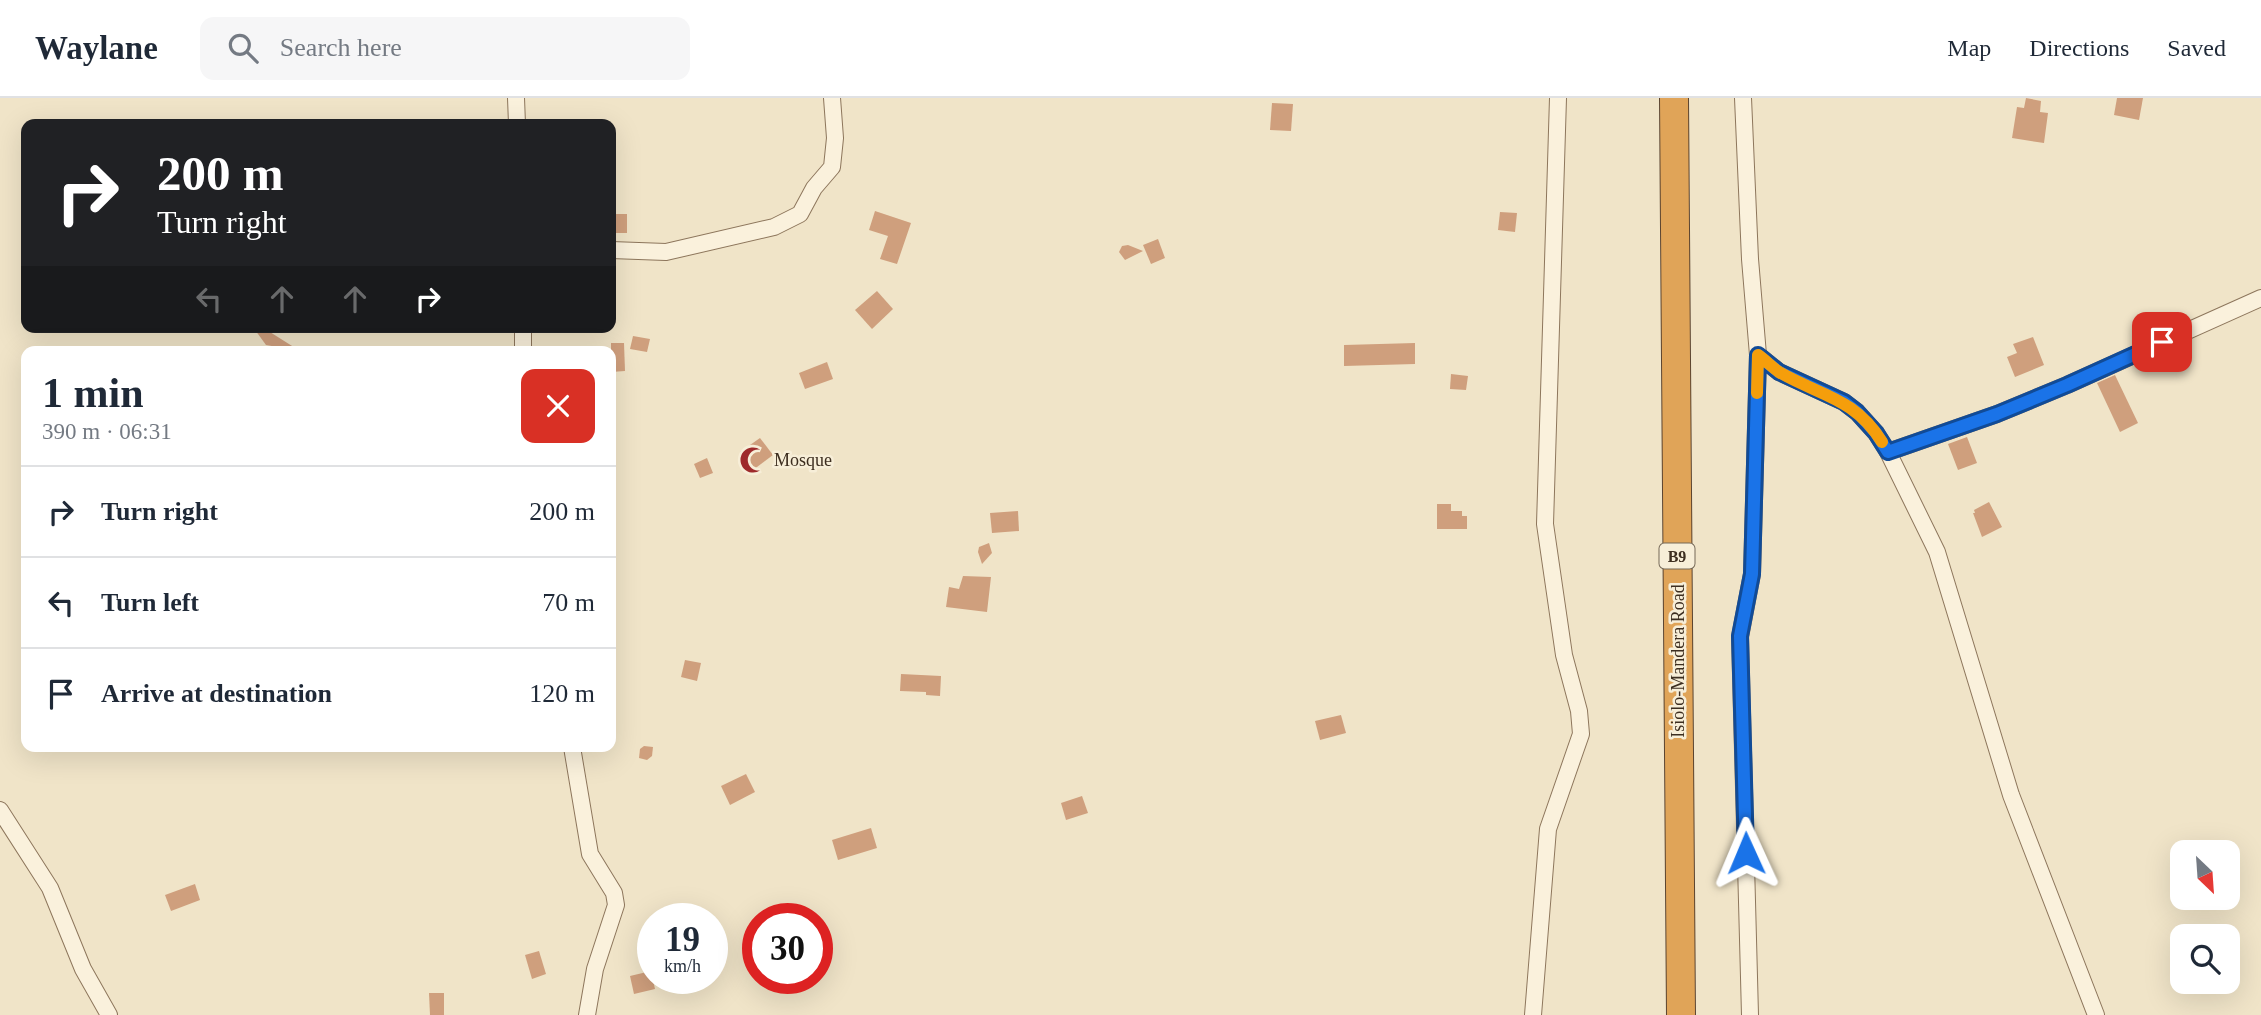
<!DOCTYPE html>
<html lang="en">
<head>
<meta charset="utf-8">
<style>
  :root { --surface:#fff; --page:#f6f6f7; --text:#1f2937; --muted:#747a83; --line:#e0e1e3 }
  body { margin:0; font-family:"Times New Roman",serif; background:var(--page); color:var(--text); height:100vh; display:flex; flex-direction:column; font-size:26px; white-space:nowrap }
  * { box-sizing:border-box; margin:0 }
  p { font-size:23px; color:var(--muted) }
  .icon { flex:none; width:38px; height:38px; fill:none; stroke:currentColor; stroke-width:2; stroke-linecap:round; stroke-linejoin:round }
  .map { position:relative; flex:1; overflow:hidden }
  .sheet { position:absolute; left:21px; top:248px; width:595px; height:406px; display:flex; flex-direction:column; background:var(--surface); border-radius:14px; box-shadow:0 7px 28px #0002 }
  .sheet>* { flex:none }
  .top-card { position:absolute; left:21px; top:21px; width:595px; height:214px; border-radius:14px; box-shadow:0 7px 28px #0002; background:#202124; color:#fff; overflow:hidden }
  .needle { width:46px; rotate:155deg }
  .fabs { position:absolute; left:2170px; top:742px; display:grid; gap:14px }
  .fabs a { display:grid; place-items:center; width:70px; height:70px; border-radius:14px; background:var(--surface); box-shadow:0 7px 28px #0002; font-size:35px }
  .speed { position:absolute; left:637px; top:805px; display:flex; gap:14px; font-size:35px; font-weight:700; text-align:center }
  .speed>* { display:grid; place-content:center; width:91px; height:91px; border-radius:50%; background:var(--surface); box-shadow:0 7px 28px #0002; line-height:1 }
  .speed small { font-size:18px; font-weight:400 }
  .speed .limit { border:10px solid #d22; background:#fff; color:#111 }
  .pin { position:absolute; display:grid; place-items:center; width:60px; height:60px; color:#fff; margin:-30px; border-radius:14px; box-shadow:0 4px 10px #0006 }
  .me { position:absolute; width:77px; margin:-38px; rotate:359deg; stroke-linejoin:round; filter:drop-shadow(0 0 5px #0008) }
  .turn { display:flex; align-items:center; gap:24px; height:147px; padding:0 21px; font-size:32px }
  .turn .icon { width:91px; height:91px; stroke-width:2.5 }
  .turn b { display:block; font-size:49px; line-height:60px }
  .lanes { display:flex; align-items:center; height:66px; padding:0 21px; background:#0003; justify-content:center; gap:35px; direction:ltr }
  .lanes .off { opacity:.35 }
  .round { display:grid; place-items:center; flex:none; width:74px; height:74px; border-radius:14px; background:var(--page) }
  .summary { display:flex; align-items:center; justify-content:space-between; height:119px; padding:0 21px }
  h1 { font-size:42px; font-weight:800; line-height:52px }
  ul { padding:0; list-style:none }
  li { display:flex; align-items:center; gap:21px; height:91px; padding:0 21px; border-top:2px solid var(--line) }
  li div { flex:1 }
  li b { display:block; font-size:26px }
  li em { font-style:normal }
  header { display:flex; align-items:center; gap:42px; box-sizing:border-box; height:98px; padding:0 35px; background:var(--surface); border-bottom:2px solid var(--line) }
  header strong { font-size:33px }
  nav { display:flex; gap:38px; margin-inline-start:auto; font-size:24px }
  .search { width:490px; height:63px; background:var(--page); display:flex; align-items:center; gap:18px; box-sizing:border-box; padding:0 24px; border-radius:14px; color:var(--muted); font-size:26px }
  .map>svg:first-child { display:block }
  .building { fill:#cf9f7d }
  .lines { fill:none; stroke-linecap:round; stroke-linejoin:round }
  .street-casing { stroke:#8d765c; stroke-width:18 }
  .highway-casing { stroke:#5b4430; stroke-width:30 }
  .street { stroke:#faf1dc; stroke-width:16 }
  .highway { stroke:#e0a458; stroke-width:28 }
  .route-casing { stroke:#114b97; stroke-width:18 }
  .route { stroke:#1a73e8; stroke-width:12 }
  .slow { stroke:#f59e0b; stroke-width:12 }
  .labels { text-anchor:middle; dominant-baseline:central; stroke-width:5; stroke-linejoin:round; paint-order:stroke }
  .shield { fill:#f7eed8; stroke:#756857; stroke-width:2 }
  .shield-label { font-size:16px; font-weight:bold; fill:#3d2e20 }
  .poi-label { font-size:18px; fill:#3d2e20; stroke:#f7eed8; text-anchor:start }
  .street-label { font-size:18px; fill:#3d2e20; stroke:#f7eed8 }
</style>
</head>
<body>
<header>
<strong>Waylane</strong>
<div class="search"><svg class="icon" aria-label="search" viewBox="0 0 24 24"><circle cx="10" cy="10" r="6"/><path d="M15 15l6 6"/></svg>Search here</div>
<nav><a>Map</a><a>Directions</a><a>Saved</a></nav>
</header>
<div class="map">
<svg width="2261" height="917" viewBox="0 0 2261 917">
  <rect width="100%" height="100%" fill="#f0e4c8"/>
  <g class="building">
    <path d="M2026 0 2041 3 2040 14 2048 15 2044 45 2012 40 2017 9 2024 10Z"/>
    <path d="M2117 0H2143L2139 22 2114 17Z"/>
    <path d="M1272 5 1293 6 1291 33 1270 32Z"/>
    <path d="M875 113 911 125 897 166 880 161 888 138 869 132Z"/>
    <path d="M1500 114 1517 115 1515 134 1498 132Z"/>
    <rect x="611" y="116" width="16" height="19"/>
    <path d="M1158 141 1165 160 1151 166 1143 147Z"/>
    <path d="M1128 147 1143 153 1125 162 1119 154 1122 148Z"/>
    <path d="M877 193 893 211 872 231 855 212Z"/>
    <path d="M253 229H262L300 253 266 247Z"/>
    <path d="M633 238 650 241 647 254 630 251Z"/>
    <path d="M2033 239 2044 267 2015 279 2007 259 2017 255 2013 246Z"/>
    <path d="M611 245H624L625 273 611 274Z"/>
    <path d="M1415 245V266L1344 268V247Z"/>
    <path d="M827 264 833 281 805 291 799 275Z"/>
    <path d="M1451 276 1468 278 1466 292 1450 291Z"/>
    <path d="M2115 277 2138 325 2120 334 2097 285Z"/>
    <path d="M1967 339 1977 365 1958 372 1948 346Z"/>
    <path d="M760 340 773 357 753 372 740 354Z"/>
    <path d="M707 360 713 375 700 380 694 366Z"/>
    <path d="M1989 404 2002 429 1982 439 1973 415H1975L1974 412Z"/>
    <path d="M1437 406H1451V413H1462V418H1467V431H1437Z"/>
    <path d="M1018 413 1019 433 992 435 990 415Z"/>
    <path d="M989 445 992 455 982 466 978 454 979 449Z"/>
    <path d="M963 478 991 479 987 514 946 509 949 489 959 491Z"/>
    <path d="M685 562 701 565 697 583 681 579Z"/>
    <path d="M901 576 941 578 940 598 926 597V594L900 593Z"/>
    <path d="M1341 617 1346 635 1320 642 1315 623Z"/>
    <path d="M644 648 653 649 652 658 647 662 639 660 640 651Z"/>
    <path d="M746 676 755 694 730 707 721 688Z"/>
    <path d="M1082 698 1088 715 1066 722 1061 705Z"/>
    <path d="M871 730 877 750 838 762 832 742Z"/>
    <path d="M195 786 200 802 171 813 165 797Z"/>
    <path d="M539 853 546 876 532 881 525 857Z"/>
    <path d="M651 873 655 891 634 896 630 878Z"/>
    <path d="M429 895H444V917H430Z"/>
  </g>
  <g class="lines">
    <g class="street-casing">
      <g id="street">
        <path d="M516 0 517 26"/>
        <path d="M1743 0 1750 161 1758 257 1752 476 1740 539 1750 917"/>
        <path d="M611 152 666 154 774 129 800 116 814 90 832 69 835 40 832 0"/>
        <path d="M523 229V254"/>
        <path d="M1758 257 1779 274 1844 304 1857 314 1876 335 1888 354 1937 454 2011 697 2096 917"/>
        <path d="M1888 354 1997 316 2067 287 2261 200"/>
        <path d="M572 649 590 756 614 795 616 807 595 871 587 917"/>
        <path d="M0 712 50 790 83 871 109 917"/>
        <path d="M1533 917 1548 731 1581 636 1579 613 1564 557 1545 426 1558 0"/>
      </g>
    </g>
    <g class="highway-casing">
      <path id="highway" d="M1674 0 1681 917"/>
    </g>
    <use href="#street" class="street"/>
    <use href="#highway" class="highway"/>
  </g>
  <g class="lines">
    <g class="route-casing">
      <path id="route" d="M1746 755 1740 538 1752 476 1758 257 1779 274 1844 304 1857 314 1876 335 1888 354 1997 316 2067 287 2162 244"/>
    </g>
    <use href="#route" class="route"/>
    <path class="slow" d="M1757 295 1758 257C1765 262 1772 269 1779 274 1820 298 1854 299 1882 344"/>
  </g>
  <defs>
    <g id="mosque-bare" transform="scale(2.1)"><path d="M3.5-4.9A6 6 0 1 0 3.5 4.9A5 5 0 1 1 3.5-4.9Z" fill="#9e2a2b" stroke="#f7eed8" stroke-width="2.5" paint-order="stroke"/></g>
  </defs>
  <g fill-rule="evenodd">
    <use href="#mosque-bare" x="753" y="362"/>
  </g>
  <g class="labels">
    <rect class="shield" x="1659.5" y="445.5" width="35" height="25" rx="5"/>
    <g class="shield-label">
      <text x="1677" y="458">B9</text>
    </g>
    <g class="poi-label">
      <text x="774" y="362">Mosque</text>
    </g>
    <g class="street-label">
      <text transform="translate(1678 563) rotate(-90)">Isiolo-Mandera Road</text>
    </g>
  </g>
</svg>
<div class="fabs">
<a><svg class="needle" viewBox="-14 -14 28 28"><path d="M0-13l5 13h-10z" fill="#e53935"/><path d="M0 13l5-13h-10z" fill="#747a83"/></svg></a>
<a><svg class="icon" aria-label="search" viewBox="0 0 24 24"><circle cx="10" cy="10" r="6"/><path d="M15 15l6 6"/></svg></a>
</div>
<div class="speed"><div>19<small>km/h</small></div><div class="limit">30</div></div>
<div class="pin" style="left:2162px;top:244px;background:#d93025"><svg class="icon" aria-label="arrive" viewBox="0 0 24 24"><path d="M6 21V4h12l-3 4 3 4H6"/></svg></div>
<svg class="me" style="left:1746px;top:755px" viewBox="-20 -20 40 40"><path d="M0-17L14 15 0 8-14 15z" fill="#1a73e8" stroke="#fff" stroke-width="4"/></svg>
<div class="top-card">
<div class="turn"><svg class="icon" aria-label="right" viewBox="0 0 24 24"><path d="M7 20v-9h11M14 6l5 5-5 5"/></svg><div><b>200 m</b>Turn right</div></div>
<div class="lanes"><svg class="icon off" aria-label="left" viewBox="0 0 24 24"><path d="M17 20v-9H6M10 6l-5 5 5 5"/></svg><svg class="icon off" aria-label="ahead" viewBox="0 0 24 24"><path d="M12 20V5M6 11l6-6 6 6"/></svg><svg class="icon off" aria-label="ahead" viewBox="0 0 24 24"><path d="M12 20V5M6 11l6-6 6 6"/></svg><svg class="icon" aria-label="right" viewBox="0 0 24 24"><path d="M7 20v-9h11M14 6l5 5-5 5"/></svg></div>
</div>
<section class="sheet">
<div class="summary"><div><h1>1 min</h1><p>390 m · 06:31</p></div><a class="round" style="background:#d93025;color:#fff"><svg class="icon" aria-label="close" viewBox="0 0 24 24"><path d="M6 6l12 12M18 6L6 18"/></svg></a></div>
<ul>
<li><svg class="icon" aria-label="right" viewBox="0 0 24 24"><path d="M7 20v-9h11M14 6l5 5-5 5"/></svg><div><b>Turn right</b></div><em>200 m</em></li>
<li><svg class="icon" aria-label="left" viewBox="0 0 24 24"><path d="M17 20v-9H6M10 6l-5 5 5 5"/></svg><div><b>Turn left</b></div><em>70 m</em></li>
<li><svg class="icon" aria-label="arrive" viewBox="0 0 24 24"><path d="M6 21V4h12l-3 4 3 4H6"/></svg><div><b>Arrive at destination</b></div><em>120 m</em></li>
</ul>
</section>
</div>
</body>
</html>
